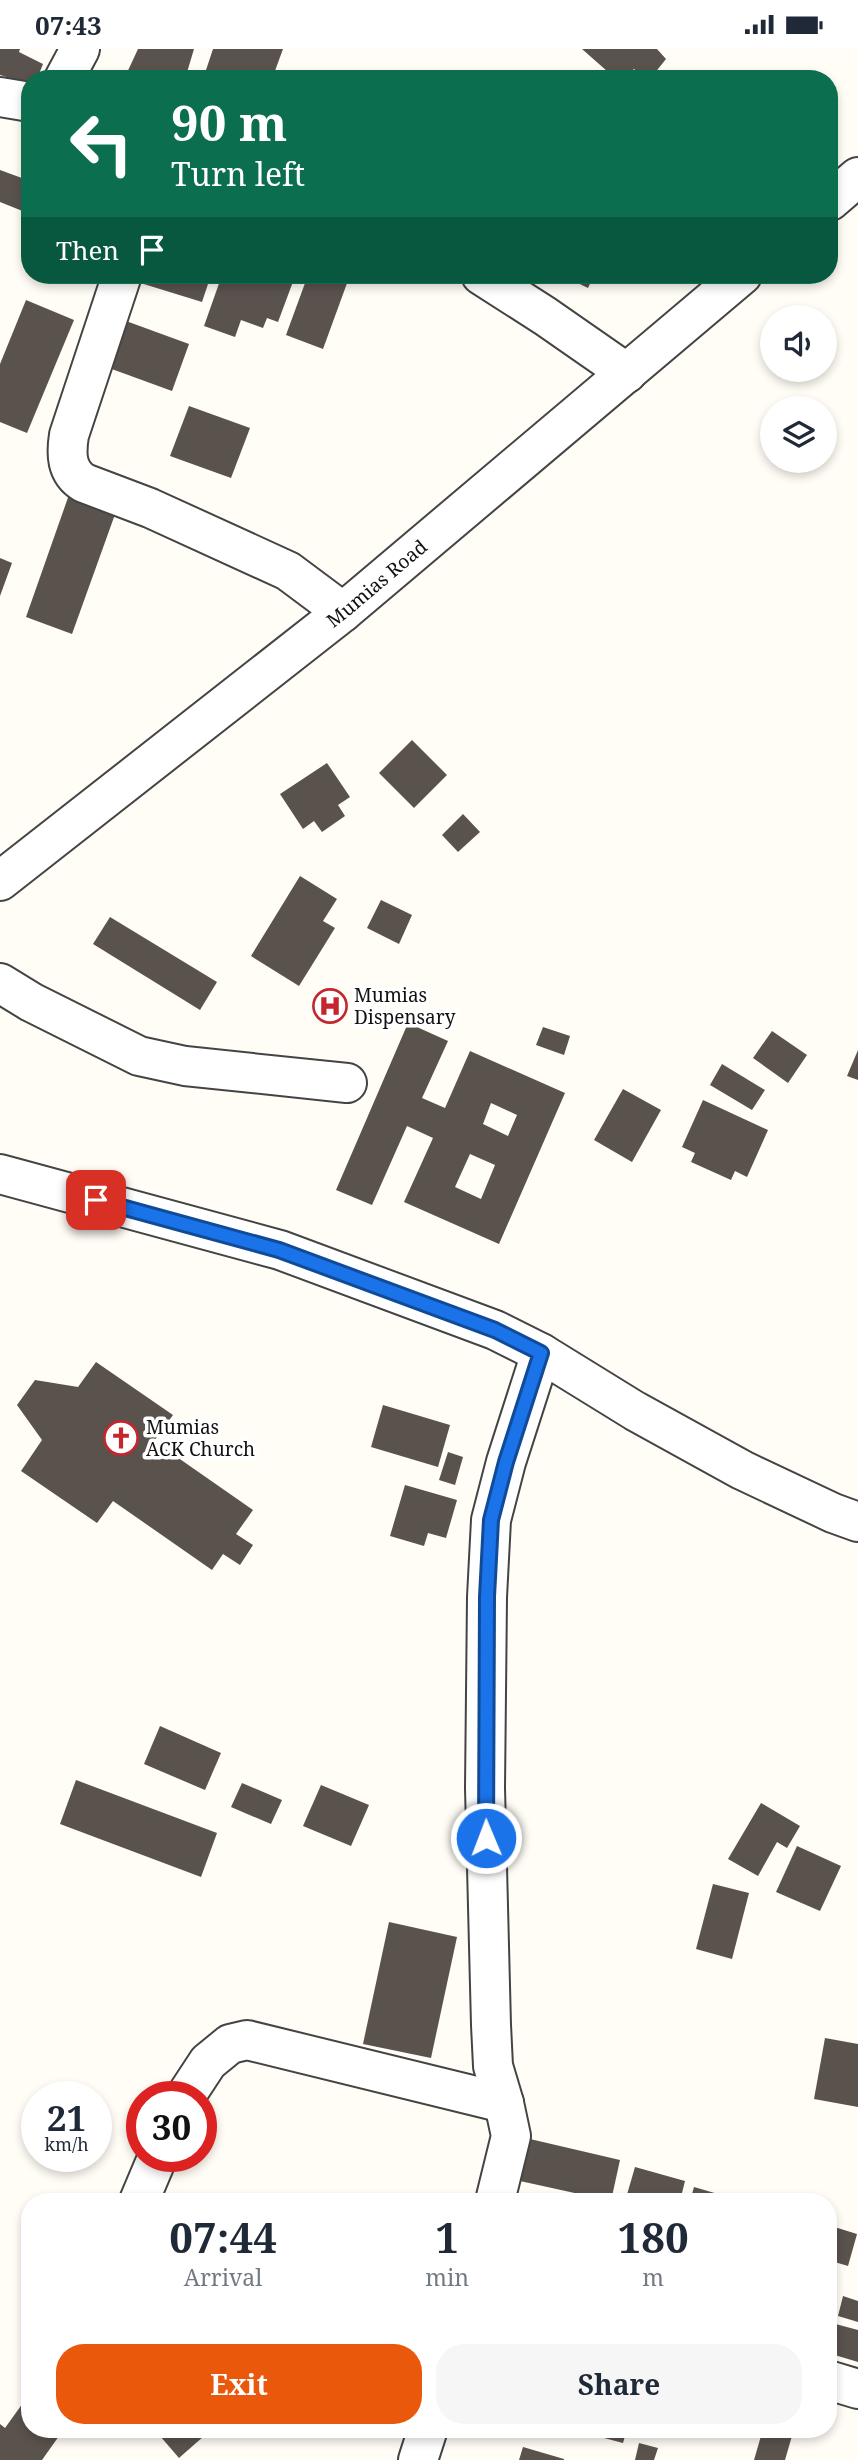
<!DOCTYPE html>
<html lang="en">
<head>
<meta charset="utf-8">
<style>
  :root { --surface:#fff; --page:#f6f6f7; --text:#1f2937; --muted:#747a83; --accent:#ea580c }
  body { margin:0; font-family:"Noto Serif",serif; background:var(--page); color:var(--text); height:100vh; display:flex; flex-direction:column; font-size:26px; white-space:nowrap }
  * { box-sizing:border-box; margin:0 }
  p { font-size:23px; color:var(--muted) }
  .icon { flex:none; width:38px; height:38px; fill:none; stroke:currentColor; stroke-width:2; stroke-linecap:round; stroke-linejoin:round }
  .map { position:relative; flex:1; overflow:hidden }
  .sheet { position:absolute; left:21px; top:2144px; width:816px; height:245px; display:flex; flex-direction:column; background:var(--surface); border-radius:28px; box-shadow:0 4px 10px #0003 }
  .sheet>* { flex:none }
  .guide { position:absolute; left:21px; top:21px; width:817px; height:214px; border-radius:28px; box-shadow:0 4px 10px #0003; background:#0b6e4f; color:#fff; overflow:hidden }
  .fabs { position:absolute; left:760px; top:256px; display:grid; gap:14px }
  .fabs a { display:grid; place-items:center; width:77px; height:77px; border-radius:50%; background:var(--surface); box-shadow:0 4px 10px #0003; font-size:35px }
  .speed { position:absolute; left:21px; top:2032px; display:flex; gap:14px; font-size:35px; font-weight:700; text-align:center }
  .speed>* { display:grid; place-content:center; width:91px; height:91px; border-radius:50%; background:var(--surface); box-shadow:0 4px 10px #0003; line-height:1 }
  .speed small { font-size:18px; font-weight:400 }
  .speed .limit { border:10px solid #d22; background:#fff; color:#111 }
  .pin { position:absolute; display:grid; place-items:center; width:60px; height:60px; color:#fff; margin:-30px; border-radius:14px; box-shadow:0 4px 10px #0006 }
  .me { position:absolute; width:77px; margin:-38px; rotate:359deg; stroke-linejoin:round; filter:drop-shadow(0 0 5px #0008) }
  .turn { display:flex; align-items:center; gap:24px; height:147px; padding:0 35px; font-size:32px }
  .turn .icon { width:91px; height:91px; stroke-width:2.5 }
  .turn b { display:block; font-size:49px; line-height:60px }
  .then { display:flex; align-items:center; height:66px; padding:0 35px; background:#0003; gap:14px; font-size:26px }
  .eta { display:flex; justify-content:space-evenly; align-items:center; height:119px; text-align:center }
  .eta b { font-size:42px; font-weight:700; line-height:49px }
  .cta { display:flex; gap:14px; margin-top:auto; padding:14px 35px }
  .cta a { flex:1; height:80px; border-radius:28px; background:var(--accent); color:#fff; font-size:28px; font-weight:700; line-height:80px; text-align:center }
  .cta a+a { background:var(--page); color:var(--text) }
  .status { display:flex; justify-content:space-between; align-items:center; height:49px; padding:0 35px; background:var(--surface); direction:ltr }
  .status svg { height:19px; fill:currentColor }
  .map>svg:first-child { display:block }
  .building { fill:#5a524d; fill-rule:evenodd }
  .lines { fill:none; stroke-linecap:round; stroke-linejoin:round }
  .minor-casing { stroke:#444; stroke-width:42 }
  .tertiary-casing { stroke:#444; stroke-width:42 }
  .minor { stroke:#fff; stroke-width:38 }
  .tertiary { stroke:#fff; stroke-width:38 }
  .route-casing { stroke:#114b97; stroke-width:18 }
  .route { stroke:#1a73e8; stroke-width:12 }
  .labels { text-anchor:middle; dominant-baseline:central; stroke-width:7; stroke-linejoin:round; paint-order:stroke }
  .street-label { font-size:19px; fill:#111; stroke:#fff }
  .poi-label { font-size:19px; fill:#111; stroke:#fff; text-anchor:start }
</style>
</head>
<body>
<div class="status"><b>07:43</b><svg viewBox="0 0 49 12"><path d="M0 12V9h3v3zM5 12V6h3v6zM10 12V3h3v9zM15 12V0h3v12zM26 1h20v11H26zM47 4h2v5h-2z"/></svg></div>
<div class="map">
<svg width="858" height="2411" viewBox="0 0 858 2411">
  <rect width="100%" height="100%" fill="#fffdf5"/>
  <g class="building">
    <path d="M0 0H20L19 3 43 15 37 30H30V35L0 26Z"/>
    <path d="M138 0H194L185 30H130L125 28Z"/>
    <path d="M213 0H283L272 30H203Z"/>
    <path d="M582 0H657L666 10 650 30H646L634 20 624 30H616Z"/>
    <path d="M0 121 30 132V151L25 163 0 153Z"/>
    <path d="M136 226H211L202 253 134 232Z"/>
    <path d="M222 226H281L294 230 278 273 267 269 263 279 241 271 235 288 204 277Z"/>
    <path d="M308 226H350L323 300 286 286Z"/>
    <path d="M561 226H594L588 239Z"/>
    <path d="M26 251 74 271 27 384 0 373V315Z"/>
    <path d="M126 272 189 295 172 342 109 319Z"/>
    <path d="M189 357 250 379 231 429 170 407Z"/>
    <path d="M71 440 118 457 72 585 26 568Z"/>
    <path d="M0 509 12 514 0 547Z"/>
    <path d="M412 691 447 726 414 759 379 724Z"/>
    <path d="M327 714 350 748 338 756 345 767 322 783 314 772 303 780 280 745Z"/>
    <path d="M463 765 480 783 458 803 442 786Z"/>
    <path d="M300 827 337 850 323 872 335 879 299 937 251 907Z"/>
    <path d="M381 851 412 866 399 895 367 879Z"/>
    <path d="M110 868 217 933 200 961 93 895Z"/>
    <path d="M408 974 448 992 422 1049 445 1059 470 1002 565 1044 499 1195 404 1153 433 1089 407 1077 372 1156 336 1141ZM491 1054 517 1066 508 1087 483 1075ZM470 1105 495 1116 481 1150 455 1138Z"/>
    <path d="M543 978 570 987 564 1006 536 996Z"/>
    <path d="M772 982 807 1006 788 1034 753 1009Z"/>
    <path d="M858 1001V1031L847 1027Z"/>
    <path d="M722 1015 765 1041 752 1061 710 1036Z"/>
    <path d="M623 1040 661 1061 632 1113 594 1091Z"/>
    <path d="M703 1051 768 1081 747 1128 735 1122 731 1131 691 1113 695 1104 682 1098Z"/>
    <path d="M96 1313 173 1366 154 1392 253 1461 236 1485 253 1496 240 1516 223 1505 212 1521 113 1452 97 1474 21 1422 42 1391 17 1356 35 1331 78 1338Z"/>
    <path d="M383 1356 450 1376 438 1418 371 1398Z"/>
    <path d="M448 1403 463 1408 455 1436 439 1431Z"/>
    <path d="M405 1436 457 1451 446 1489 428 1484 424 1497 390 1487Z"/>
    <path d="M160 1677 221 1704 205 1741 144 1715Z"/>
    <path d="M76 1731 217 1784 201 1828 60 1775Z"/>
    <path d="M242 1734 282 1751 271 1775 231 1758Z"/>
    <path d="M321 1736 369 1756 351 1797 303 1777Z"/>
    <path d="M761 1754 800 1777 787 1799 777 1793 758 1827 728 1810Z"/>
    <path d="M797 1797 841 1817 820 1862 776 1843Z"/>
    <path d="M713 1835 749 1844 732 1910 696 1900Z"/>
    <path d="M389 1873 457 1888 431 2009 363 1995Z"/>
    <path d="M825 1989 858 1995V2058L814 2050Z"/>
    <path d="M530 2090 620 2111 611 2152 520 2132Z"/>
    <path d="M635 2118 685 2132 680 2152H639L626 2149Z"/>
    <path d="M694 2138 742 2152H690Z"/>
    <path d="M828 2176 857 2185 848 2217 828 2211Z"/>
    <path d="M828 2228 836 2230 829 2258H828Z"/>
    <path d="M843 2247 858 2252V2273L838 2267Z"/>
    <path d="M828 2273 858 2281V2313L828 2304Z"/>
    <path d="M28 2347 30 2380H64L42 2411H0V2375L5 2379Z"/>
    <path d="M154 2380H212L179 2409Z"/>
    <path d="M591 2380H627L623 2394 589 2385Z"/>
    <path d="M741 2380H758L756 2385Z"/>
    <path d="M763 2380H794L785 2411H754Z"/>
    <path d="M639 2394 658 2399 654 2411H635Z"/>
    <path d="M523 2398 564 2410V2411H519Z"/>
  </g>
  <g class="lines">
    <g class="minor-casing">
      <g id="minor">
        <path d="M64 30 80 0"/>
        <path d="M0 48 30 53"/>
        <path d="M122 226 69 386C66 405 66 423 84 434L150 459 288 522 343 563"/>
        <path d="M481 226 545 267 627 324"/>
        <path d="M0 934 31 953 139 1007 185 1017 347 1034"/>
        <path d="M0 1125 280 1201 495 1281 541 1304 635 1362 742 1421 833 1464 858 1473"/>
        <path d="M185 2048 208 2013 230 1995 247 1991 504 2054"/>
        <path d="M139 2152 158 2107"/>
        <path d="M495 2152 511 2087 504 2054 493 2017 491 1976 485 1739 487 1548 491 1471 506 1413 541 1304"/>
        <path d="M828 2331 858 2340"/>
        <path d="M418 2411 428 2380"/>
      </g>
    </g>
    <g class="tertiary-casing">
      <g id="tertiary">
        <path d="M830 152 858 128"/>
        <path id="s1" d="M0 832 343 563 742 226"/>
      </g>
    </g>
    <use href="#minor" class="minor"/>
    <use href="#tertiary" class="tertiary"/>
  </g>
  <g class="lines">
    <g class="route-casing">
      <path id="route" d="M96 1151 279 1201 495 1281 541 1304 506 1413 491 1471 487 1548 486 1789"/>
    </g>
    <use href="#route" class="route"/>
  </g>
  <defs>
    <g id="hospital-ring" transform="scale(1.75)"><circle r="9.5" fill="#fff" stroke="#c4262e" stroke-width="1.5"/><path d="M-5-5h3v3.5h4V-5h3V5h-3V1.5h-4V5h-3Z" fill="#c4262e"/></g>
    <g id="church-ring" transform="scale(1.75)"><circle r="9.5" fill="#fff" stroke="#c4262e" stroke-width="1.5"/><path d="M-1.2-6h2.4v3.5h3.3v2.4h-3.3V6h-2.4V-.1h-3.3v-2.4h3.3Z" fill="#c4262e"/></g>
  </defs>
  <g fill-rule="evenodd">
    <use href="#hospital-ring" x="330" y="957"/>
    <use href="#church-ring" x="121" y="1389"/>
  </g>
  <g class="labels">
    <g class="street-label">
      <text stroke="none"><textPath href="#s1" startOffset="480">Mumias Road</textPath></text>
    </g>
    <g class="poi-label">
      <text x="354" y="946">Mumias<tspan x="354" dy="22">Dispensary</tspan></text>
      <text x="146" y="1378">Mumias<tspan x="146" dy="22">ACK Church</tspan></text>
    </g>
  </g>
</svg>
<div class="fabs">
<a><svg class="icon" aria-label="sound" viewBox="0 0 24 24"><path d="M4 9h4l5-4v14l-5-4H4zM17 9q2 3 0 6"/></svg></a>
<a><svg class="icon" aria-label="layers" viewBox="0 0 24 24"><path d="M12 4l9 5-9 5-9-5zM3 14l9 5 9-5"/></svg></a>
</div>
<div class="speed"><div>21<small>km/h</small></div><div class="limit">30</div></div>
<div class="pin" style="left:96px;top:1151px;background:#d93025"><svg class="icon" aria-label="arrive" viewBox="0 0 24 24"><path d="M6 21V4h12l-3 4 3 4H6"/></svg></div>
<svg class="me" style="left:486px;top:1789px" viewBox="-20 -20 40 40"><circle r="17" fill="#1a73e8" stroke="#fff" stroke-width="3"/><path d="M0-11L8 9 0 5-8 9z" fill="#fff"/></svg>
<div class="guide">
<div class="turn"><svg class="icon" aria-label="left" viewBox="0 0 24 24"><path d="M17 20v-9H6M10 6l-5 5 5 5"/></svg><div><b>90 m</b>Turn left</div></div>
<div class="then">Then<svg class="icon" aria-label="arrive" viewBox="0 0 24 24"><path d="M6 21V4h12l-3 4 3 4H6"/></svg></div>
</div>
<section class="sheet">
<div class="eta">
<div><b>07:44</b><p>Arrival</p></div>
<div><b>1</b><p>min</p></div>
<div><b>180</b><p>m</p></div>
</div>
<div class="cta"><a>Exit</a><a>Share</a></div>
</section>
</div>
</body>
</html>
